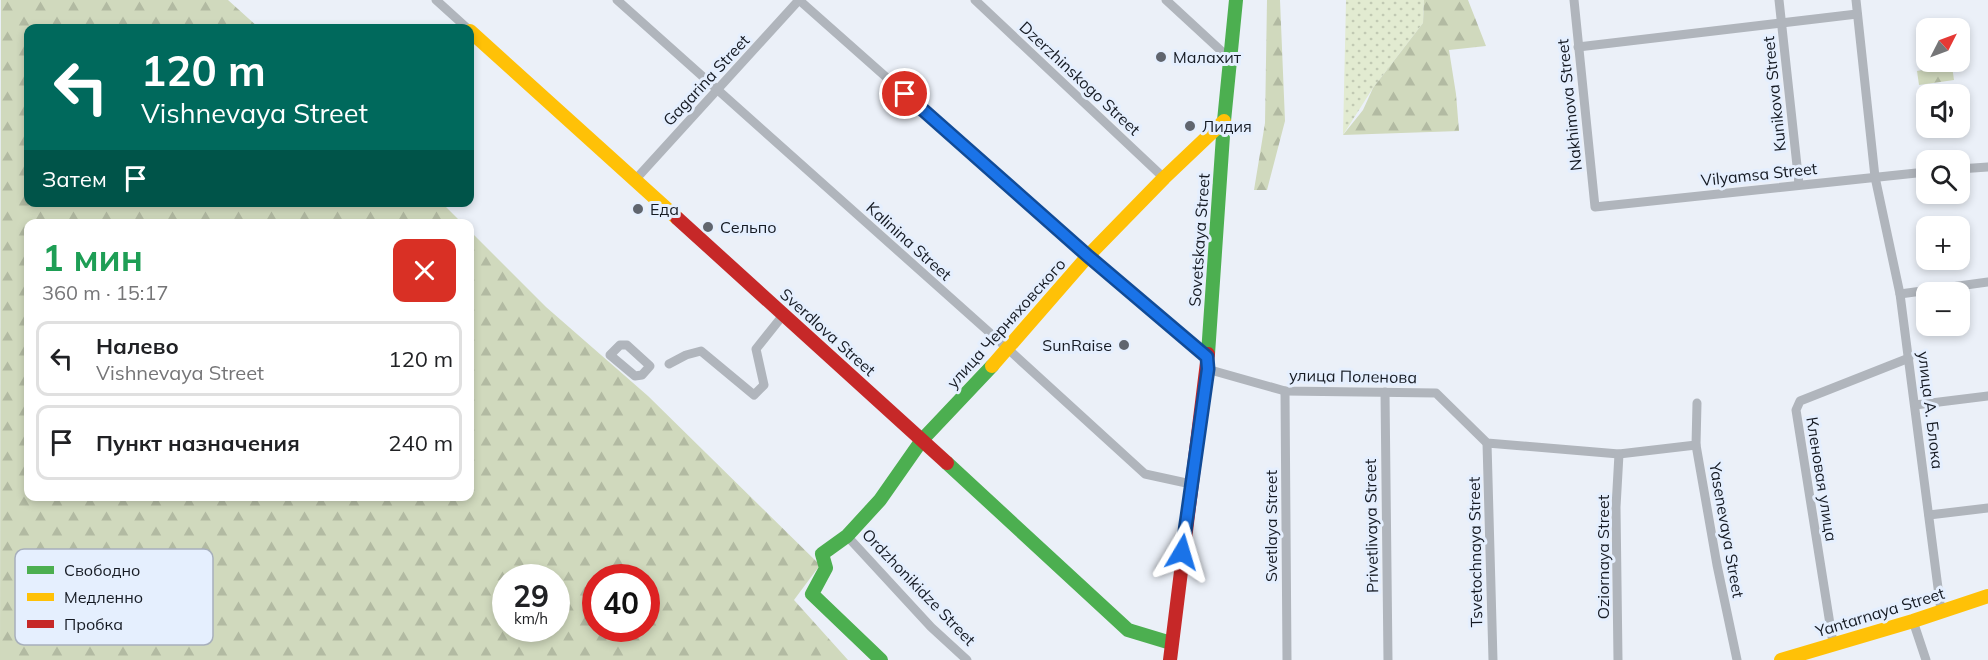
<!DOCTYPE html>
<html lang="ru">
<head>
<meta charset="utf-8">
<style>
  :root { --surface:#fff; --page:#f2f2f2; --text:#202124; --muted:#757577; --line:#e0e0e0 }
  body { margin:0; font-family:Mulish,sans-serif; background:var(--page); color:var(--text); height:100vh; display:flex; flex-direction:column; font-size:22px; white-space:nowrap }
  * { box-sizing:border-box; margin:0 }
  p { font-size:20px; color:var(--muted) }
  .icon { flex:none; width:33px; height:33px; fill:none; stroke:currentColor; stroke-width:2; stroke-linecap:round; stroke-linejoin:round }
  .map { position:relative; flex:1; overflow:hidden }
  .drawer { position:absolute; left:24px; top:219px; width:450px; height:282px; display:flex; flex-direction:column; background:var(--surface); border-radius:12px; box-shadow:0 3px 9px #0003 }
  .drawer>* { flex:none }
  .guide { position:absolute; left:24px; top:24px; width:450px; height:183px; border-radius:12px; box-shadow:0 3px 9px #0003; background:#00695c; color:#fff; overflow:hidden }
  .needle { width:39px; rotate:48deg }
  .controls { position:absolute; left:1916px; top:18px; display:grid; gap:12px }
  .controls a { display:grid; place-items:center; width:54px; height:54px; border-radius:12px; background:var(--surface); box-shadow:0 3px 9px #0003; font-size:30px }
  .speed { position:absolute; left:492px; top:564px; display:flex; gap:12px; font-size:30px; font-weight:700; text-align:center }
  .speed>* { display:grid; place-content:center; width:78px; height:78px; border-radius:50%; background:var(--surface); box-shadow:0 3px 9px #0003; line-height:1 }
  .speed small { font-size:15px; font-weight:400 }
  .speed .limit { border:9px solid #d22; background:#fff; color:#111 }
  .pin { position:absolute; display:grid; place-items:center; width:51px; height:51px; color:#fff; margin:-26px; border:3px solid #fff; border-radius:50%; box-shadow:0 2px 6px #0007 }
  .me { position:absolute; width:66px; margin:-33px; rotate:7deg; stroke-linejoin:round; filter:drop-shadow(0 0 4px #0008) }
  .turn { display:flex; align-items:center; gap:21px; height:126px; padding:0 18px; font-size:27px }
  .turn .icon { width:78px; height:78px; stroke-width:2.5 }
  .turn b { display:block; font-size:42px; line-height:51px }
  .then { display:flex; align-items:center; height:57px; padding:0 18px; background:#0003; gap:12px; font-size:22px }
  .round { display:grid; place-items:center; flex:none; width:63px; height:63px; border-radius:12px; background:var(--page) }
  .summary { display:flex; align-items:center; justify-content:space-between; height:102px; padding:0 18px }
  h1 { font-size:36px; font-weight:700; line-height:45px; color:#1e9e55 }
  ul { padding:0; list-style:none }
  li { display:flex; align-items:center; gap:18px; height:75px; margin:0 12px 9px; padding:0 6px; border:3px solid var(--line); border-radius:12px }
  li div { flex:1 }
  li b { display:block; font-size:22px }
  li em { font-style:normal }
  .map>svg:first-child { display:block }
  .grass { fill:url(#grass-dots) }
  .forest { fill:url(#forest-firs); fill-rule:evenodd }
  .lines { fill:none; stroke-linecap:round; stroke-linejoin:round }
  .street { stroke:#b0b5bc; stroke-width:9 }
  .fast { stroke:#4caf50; stroke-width:14 }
  .slow { stroke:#ffc107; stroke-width:14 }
  .jam { stroke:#c62828; stroke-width:14 }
  .route-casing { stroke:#114b97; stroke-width:15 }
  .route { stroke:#1a73e8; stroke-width:10 }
  .poi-dot { fill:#60656e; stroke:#e5effe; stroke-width:2 }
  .labels { text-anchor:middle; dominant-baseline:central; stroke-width:6; stroke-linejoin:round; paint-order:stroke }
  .poi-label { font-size:16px; fill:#151a23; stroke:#e5effe; text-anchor:start }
  .street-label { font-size:16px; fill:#151a23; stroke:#e5effe }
  .key { fill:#e5effe; stroke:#a7afbc; stroke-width:1.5 }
  .key-label { font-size:16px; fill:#151a23 }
</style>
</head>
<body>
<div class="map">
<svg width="1988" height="660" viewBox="0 0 1988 660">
  <defs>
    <pattern id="grass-dots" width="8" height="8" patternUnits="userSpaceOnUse" patternTransform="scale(1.5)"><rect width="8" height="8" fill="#e2ebd1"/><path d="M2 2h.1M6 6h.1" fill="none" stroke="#c1c9b3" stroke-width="1.8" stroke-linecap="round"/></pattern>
    <pattern id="forest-firs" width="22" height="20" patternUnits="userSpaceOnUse" patternTransform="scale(1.5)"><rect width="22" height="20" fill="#d0d9bd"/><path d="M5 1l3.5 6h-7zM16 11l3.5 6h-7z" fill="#b2baa2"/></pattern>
  </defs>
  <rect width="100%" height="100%" fill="#ebf0f8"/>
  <path class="grass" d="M1346 0H1424L1423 23 1373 88 1343 135Z"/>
  <g class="forest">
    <path d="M1 0H228L259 28H28V202H441L462 223 28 224V496H470V231L546 307 648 396 820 565 794 600 848 660H0ZM506 578H556V628H506ZM596 578H646V628H596Z"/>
    <path d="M1267 0H1280L1285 121 1267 190H1254L1265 123Z"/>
    <path d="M1424 0H1468L1486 46 1449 50 1456 94 1459 131 1343 135 1363 110 1373 88 1423 23Z"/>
    <path d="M1952 66 1954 80 1919 85 1917 71Z"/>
  </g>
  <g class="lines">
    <g class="street">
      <path d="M436 0 467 28"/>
      <path d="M617 0 1008 349 1145 474 1191 484"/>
      <path d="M799 0 1088 256 1207 357"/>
      <path d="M975 0 1164 178"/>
      <path d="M1166 0 1230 59"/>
      <path d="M1574 0 1595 207 1926 172"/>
      <path d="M1779 0 1799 184"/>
      <path d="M1856 0 1875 177 1900 294 1941 611"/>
      <path d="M1578 47 1857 14"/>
      <path d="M1959 169 1988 167"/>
      <path d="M635 180 799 0"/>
      <path d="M1900 294 1988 282"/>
      <path d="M620 345H627L650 366 642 375 635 376 610 355Z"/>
      <path d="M669 364 686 355 701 351 754 395 764 385 756 349 784 314"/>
      <path d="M1207 369 1285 391 1436 393 1487 443 1619 454 1696 445"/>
      <path d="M1285 391 1287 660"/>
      <path d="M1385 392 1388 660"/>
      <path d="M1697 403 1696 445 1717 565 1737 660"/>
      <path d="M1915 405 1988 396"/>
      <path d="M1487 443 1493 660"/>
      <path d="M1929 515 1988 508"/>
      <path d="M847 536 931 627 967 660"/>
      <path d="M1913 621 1926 660"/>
      <path d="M1833 643 1796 410 1800 401 1909 358"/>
      <path d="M1618 660 1616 507 1619 454"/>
    </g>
    <g class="fast">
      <path d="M1208 354 1224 121 1236 0"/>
      <path d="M947 463 1128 630 1171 643"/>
      <path d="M881 660 812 594 826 568 822 554 847 536 880 500 922 440 992 366"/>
    </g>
    <g class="slow">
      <path d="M470 31 677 218"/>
      <path d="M992 366 1088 256 1164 178 1224 121"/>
      <path d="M1781 660 1913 621 1988 596"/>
    </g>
    <g class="jam">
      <path d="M677 218 947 463"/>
      <path d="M1170 660 1208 354"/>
    </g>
  </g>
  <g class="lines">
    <g class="route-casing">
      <path id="route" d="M905 94 1088 256 1207 357 1208 369 1182 552"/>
    </g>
    <use href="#route" class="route"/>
  </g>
  <g class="poi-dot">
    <circle cx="1161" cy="57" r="6"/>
    <circle cx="1190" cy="126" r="6"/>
    <circle cx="638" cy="209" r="6"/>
    <circle cx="708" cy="227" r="6"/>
    <circle cx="1124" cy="345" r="6"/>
  </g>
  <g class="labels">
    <g class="poi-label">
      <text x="1173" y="57">Малахит</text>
      <text x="1202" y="126">Лидия</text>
      <text x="650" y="209">Еда</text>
      <text x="720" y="227">Сельпо</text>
      <text x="1112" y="345" text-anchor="end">SunRaise</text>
    </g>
    <g class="street-label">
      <text transform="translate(1080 78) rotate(43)">Dzerzhinskogo Street</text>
      <text transform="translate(706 80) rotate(-47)">Gagarina Street</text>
      <text transform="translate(1774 94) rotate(-96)">Kunikova Street</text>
      <text transform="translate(1569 105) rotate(-96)">Nakhimova Street</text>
      <text transform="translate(1759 174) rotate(-6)">Vilyamsa Street</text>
      <text transform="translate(1199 240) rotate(-86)">Sovetskaya Street</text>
      <text transform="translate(909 241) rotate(42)">Kalinina Street</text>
      <text transform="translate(1006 323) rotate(-48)">улица Черняховского</text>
      <text transform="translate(828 332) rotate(42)">Sverdlova Street</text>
      <text transform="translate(1353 376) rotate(1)">улица Поленова</text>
      <text transform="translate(1931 410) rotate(83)">улица А. Блока</text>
      <text transform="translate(1822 479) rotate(81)">Кленовая улица</text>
      <text transform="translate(1271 526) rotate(-90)">Svetlaya Street</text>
      <text transform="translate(1371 526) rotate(-91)">Privetlivaya Street</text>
      <text transform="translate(1727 530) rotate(80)">Yasenevaya Street</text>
      <text transform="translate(1475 552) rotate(-91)">Tsvetochnaya Street</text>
      <text transform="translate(1603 557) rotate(-90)">Oziornaya Street</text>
      <text transform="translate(919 587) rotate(46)">Ordzhonikidze Street</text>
      <text transform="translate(1880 612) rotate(-17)">Yantarnaya Street</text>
    </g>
  </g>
  <rect x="15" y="549" width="198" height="96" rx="9" class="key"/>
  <rect x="27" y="566" width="27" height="8" fill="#4caf50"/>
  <rect x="27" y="593" width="27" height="8" fill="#ffc107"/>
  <rect x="27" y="620" width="27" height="8" fill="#c62828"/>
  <g class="key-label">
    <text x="64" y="576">Свободно</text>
    <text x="64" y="603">Медленно</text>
    <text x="64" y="630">Пробка</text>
  </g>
</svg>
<div class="controls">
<a><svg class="needle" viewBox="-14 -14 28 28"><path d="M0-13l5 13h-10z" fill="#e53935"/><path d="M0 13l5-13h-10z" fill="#757577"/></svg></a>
<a><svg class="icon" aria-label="sound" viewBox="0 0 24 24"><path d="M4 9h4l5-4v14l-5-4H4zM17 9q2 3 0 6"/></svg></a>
<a><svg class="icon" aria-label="search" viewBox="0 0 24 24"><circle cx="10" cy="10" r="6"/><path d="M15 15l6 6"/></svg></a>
<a>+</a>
<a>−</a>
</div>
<div class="speed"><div>29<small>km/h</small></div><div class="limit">40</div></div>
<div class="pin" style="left:905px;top:94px;background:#d93025"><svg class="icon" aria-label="arrive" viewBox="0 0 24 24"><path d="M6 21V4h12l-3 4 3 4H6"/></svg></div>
<svg class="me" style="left:1182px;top:552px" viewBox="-20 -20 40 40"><path d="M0-17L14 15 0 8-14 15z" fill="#1a73e8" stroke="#fff" stroke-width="4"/></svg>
<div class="guide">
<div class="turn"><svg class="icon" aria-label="left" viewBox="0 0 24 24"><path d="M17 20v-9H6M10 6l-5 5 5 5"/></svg><div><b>120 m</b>Vishnevaya Street</div></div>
<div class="then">Затем<svg class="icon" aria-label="arrive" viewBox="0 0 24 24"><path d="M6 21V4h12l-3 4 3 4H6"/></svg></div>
</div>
<section class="drawer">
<div class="summary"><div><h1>1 мин</h1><p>360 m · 15:17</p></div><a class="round" style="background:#d93025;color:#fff"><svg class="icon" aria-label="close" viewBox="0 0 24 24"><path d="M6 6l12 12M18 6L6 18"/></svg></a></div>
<ul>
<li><svg class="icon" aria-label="left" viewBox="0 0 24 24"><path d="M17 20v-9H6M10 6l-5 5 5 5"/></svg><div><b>Налево</b><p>Vishnevaya Street</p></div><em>120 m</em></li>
<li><svg class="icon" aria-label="arrive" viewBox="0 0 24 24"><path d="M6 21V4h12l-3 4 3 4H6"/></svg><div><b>Пункт назначения</b></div><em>240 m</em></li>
</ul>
</section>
</div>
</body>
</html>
